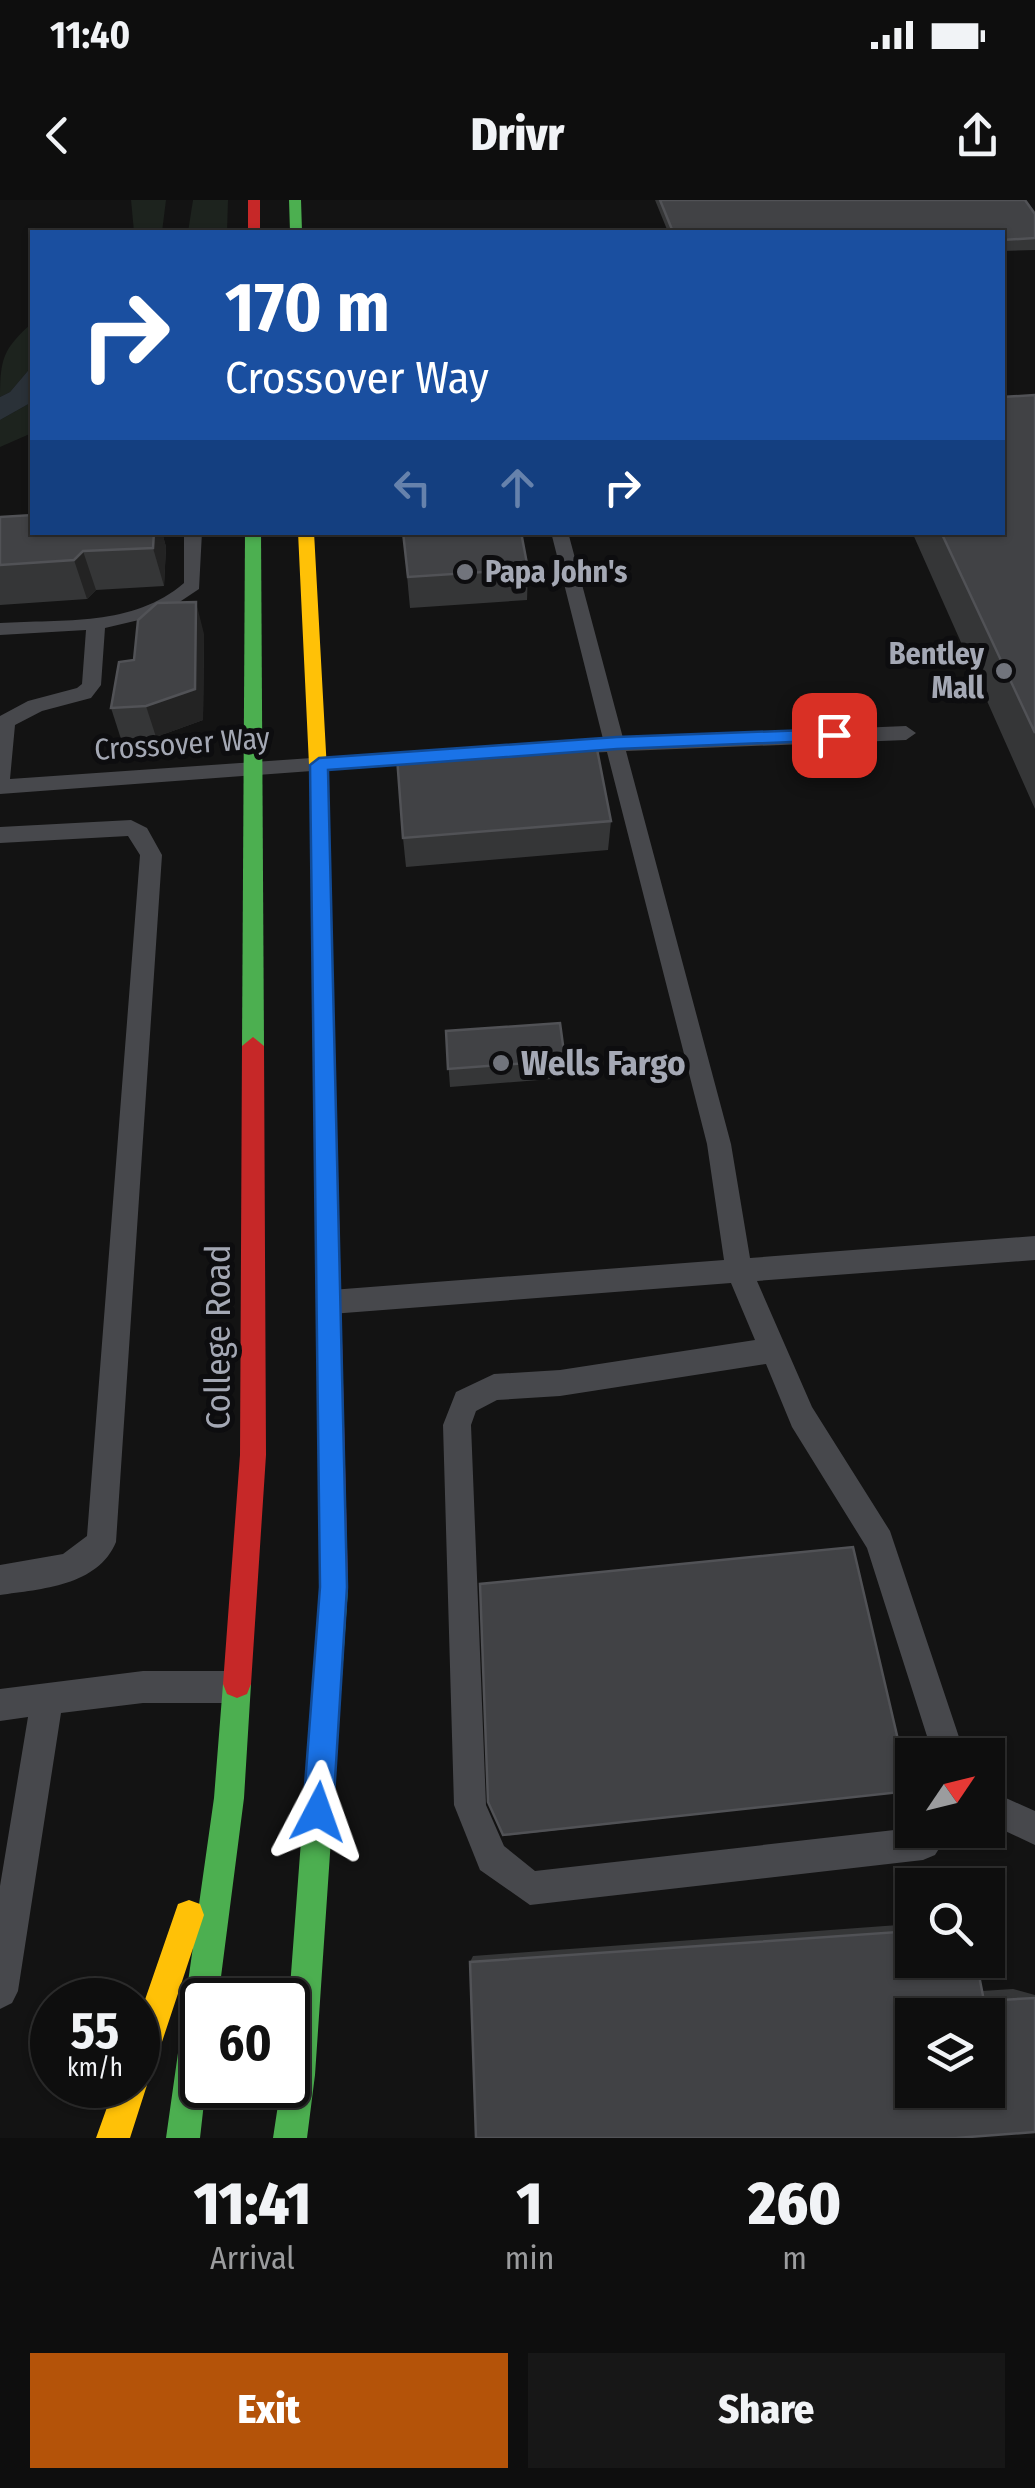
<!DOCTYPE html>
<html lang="en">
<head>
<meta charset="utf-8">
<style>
  :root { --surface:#0e0e0e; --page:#171717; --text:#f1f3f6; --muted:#9b9c9e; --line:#2e2e2e; --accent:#b45309 }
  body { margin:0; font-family:"Fira Sans Condensed",sans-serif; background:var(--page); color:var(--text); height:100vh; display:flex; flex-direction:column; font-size:38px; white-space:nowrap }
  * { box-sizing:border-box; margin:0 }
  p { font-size:32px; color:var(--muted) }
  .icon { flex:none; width:55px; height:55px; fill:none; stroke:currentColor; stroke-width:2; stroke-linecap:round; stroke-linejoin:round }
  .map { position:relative; height:1938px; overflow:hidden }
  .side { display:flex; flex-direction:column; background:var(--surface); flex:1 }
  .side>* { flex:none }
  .banner { position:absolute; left:30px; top:30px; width:975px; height:305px; border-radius:0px; box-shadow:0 2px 8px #0004,0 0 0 2px var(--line); background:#1a4fa0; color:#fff; overflow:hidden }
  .needle { width:65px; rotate:55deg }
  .buttons { position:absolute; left:895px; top:1538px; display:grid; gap:20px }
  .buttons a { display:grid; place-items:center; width:110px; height:110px; border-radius:0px; background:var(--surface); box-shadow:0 2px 8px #0004,0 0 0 2px var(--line); font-size:50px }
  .speed { position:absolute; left:30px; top:1778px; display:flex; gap:20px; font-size:50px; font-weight:700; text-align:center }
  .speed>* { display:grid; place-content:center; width:130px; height:130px; border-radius:50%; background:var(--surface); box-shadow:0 2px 8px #0004,0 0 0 2px var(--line); line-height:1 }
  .speed small { font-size:25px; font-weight:400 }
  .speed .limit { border:5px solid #111; border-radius:15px; background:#fff; color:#111 }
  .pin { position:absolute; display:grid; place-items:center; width:85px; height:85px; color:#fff; margin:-42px; border-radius:20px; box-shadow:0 5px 15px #0006 }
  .me { position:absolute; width:110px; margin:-55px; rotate:4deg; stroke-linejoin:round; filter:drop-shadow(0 0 8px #0008) }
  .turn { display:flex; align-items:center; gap:35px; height:210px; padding:0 30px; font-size:45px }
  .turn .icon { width:130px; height:130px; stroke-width:2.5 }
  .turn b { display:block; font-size:70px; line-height:85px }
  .lanes { display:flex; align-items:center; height:95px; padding:0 30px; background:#0003; justify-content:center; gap:50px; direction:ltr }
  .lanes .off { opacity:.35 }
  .eta { display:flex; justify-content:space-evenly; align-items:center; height:170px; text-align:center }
  .eta b { font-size:60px; font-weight:800; line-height:70px }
  .primary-button { display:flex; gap:20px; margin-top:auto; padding:20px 30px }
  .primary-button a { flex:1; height:115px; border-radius:0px; background:var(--accent); color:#fff; font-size:40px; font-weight:800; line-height:115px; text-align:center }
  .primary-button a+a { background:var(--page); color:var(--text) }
  .status { display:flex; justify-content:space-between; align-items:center; height:70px; padding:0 50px; background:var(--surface); direction:ltr }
  .status svg { height:28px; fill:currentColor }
  header { display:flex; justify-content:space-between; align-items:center; height:130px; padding:0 30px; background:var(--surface); font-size:45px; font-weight:800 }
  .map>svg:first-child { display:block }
  .green { fill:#1d231e }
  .water { fill:#2a3138 }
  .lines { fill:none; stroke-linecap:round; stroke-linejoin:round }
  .lane { fill:#47484c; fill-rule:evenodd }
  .fast { fill:#4caf50; fill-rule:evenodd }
  .slow { fill:#ffc107; fill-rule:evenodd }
  .jam { fill:#c62828; fill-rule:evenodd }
  .wall { fill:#353637 }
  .shaded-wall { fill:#232323 }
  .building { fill:#414245; stroke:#515256; stroke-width:2.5; fill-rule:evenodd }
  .route { fill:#1a73e8; stroke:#114b97; stroke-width:2.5 }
  .poi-dot { fill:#71747c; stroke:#0d0d0f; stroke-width:4 }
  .labels { text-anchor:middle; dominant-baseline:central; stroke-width:10; stroke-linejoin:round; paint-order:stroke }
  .far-poi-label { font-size:30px; font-weight:bold; fill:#a4a8b4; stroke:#0d0d0f; text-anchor:start }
  .far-street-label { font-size:30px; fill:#a4a8b4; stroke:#0d0d0f }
  .poi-label { font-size:35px; font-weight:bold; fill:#a4a8b4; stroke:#0d0d0f; text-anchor:start }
  .street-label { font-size:35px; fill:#a4a8b4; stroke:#0d0d0f }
</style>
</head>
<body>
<div class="status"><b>11:40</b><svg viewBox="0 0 49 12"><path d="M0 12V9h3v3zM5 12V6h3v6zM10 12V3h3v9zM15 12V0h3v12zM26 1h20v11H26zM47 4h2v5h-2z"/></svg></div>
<header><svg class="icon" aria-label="back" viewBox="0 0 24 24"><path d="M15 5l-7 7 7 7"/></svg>Drivr<svg class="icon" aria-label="share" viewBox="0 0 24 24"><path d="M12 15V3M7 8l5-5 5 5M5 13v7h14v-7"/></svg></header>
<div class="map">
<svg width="1035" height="1938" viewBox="0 0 1035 1938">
  <rect width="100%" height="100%" fill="#131313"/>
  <g class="green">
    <path d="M131 0H166L162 32H134Z"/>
    <path d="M193 0H228L227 32H188Z"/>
    <path d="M32 123V166L10 192 0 197C0 159 3 149 32 123Z"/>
    <path d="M32 202V233L0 247V220Z"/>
  </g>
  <path class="water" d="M32 166V202L0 220V197L10 192Z"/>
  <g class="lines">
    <g class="lane">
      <path d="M184 332H202L199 389 160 415 105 428 101 485 91 498 42 511 15 525 10 579 427 550 437 557 434 562 0 594V516L28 501 77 488 82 484 86 430 0 435V423C63 419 133 427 184 383Z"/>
      <path d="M551 332H568L623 538 906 526 916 533 906 540 626 551 731 944 750 1058 1035 1036V1060L757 1081 812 1207 890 1331 965 1555H933L867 1348 792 1227 766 1164 560 1196 497 1200 476 1211 471 1225 486 1605 504 1646 535 1671 912 1628 951 1630 935 1655 923 1660 530 1705 480 1670 454 1605 443 1225 456 1192 494 1174 560 1170 755 1140 731 1083 331 1114 322 1111 318 1102 322 1093 331 1090 724 1060 707 944 607 552 562 554 552 547 562 540 603 539Z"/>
      <path d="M131 620 147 628 162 655 116 1342C98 1386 41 1389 0 1395V1365L63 1354 87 1336 140 655 128 636 0 643V627Z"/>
      <path d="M143 1471H234L245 1476 250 1487 245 1498 234 1503H143L61 1513 18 1791 12 1803 0 1809V1686L28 1517 0 1521V1489Z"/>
      <path d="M988 1590 1035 1611V1645L988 1623Z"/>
    </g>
    <g class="fast">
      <path d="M289 0H301L302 32H290Z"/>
      <path d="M245 332H261L264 846 253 855 242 846Z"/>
      <path d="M334 1374 344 1378 348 1388 315 1875 307 1938H273L281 1885H288V1814L320 1388 324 1378Z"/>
      <path d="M237 1470 247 1474 251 1484 244 1598 218 1800H202V1885H206L200 1938H166L214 1598 223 1484 227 1474Z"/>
    </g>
    <g class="slow">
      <path d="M298 332H314L329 607 335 852 324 861 313 852 311 607Z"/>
      <path d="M189 1700 200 1704 204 1715 154 1866 145 1879 147 1885 130 1938H96L115 1885H138V1820L178 1704Z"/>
    </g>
    <g class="jam">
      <rect x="248" y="0" width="12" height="32"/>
      <path d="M253 837 264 846 266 1255 251 1484 247 1494 237 1498 227 1494 223 1484 240 1255 242 846Z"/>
      <path d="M324 843 335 852 348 1388 344 1398 334 1402 324 1398 320 1388 313 852Z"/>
    </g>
  </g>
  <g class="wall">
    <path d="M655 0H1025L1035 14V50L1002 51V32H668Z"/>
    <path d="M1035 195V609L912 332H1002Z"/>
    <path d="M0 317 32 332H162L166 347 164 386 96 390 87 399 0 405Z"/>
    <path d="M403 332 528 369 527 400 410 408Z"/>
    <path d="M204 434 203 520 156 537 121 539 111 508Z"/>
    <path d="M611 621 608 650 406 667 403 638Z"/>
    <path d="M446 831 565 860 564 878 450 887Z"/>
    <path d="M910 1591 504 1636 503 1635Z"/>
    <path d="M912 1724V1760L982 1791 1013 1789 1035 1795V1932L470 1762 473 1756Z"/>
  </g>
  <g class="shaded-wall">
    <path d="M154 332H162L166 347 164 386 153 348Z"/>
    <path d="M83 351 96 390 87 399 74 360Z"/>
    <path d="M196 402 204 434 203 520 156 537 146 506Z"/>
  </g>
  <g class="building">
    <path d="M660 0H1025L1035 14V38L1002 40V32H673Z"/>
    <path d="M1035 195V533L941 332H1002V197Z"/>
    <path d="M32 315V332H154L153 348 83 351 74 360 0 365V317Z"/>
    <path d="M403 332H521L528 369 408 377Z"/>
    <path d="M196 402 195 489 146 506 111 508 119 462 134 460 138 420 157 403Z"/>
    <path d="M596 544 611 621 403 638 397 557Z"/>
    <path d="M560 823 565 860 448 869 446 831Z"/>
    <path d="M853 1347 910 1591 503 1635 488 1602 480 1384Z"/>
    <path d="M912 1731V1760H976L984 1801 1035 1798V1932L956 1938H476L470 1762ZM912 1815H988V1890H912Z"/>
  </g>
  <path class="route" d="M834 529 840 531V540L617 549 328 570 347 1387 333 1612 328 1623 318 1627 307 1623 303 1612 320 1387 310 565 319 558 617 537Z"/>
  <g class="poi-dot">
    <circle cx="465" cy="372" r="10"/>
    <circle cx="1004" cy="471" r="10"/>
    <circle cx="501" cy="863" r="10"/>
  </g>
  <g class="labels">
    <g class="far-poi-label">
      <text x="485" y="372">Papa John's</text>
      <text x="984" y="454" text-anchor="end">Bentley<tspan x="984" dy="34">Mall</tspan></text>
    </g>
    <g class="far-street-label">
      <text transform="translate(182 544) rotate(-4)">Crossover Way</text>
    </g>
    <g class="poi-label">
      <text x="521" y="863">Wells Fargo</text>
    </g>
    <g class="street-label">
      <text transform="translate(218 1137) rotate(-90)">College Road</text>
    </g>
  </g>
</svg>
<div class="buttons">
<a><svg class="needle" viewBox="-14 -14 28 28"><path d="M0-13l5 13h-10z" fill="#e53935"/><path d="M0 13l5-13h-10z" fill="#9b9c9e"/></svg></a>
<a><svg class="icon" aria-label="search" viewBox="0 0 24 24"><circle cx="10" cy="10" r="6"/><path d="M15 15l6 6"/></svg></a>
<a><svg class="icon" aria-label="layers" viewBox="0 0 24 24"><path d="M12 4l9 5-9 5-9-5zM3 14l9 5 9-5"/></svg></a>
</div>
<div class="speed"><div>55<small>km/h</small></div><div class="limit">60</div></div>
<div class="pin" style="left:834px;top:535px;background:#d93025"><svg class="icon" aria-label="arrive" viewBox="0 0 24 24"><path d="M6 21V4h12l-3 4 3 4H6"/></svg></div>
<svg class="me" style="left:318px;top:1612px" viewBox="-20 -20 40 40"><path d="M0-17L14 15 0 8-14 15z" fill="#1a73e8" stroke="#fff" stroke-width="4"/></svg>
<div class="banner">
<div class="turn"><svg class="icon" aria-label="right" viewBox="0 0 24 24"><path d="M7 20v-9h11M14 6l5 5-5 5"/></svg><div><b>170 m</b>Crossover Way</div></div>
<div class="lanes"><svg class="icon off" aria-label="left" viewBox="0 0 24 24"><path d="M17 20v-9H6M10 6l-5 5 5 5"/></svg><svg class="icon off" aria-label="ahead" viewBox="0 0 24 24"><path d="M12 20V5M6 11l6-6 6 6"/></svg><svg class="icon" aria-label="right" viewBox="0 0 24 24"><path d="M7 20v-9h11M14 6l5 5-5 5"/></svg></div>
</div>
</div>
<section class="side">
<div class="eta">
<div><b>11:41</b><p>Arrival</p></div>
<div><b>1</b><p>min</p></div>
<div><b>260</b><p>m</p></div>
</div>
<div class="primary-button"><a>Exit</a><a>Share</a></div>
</section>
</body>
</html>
